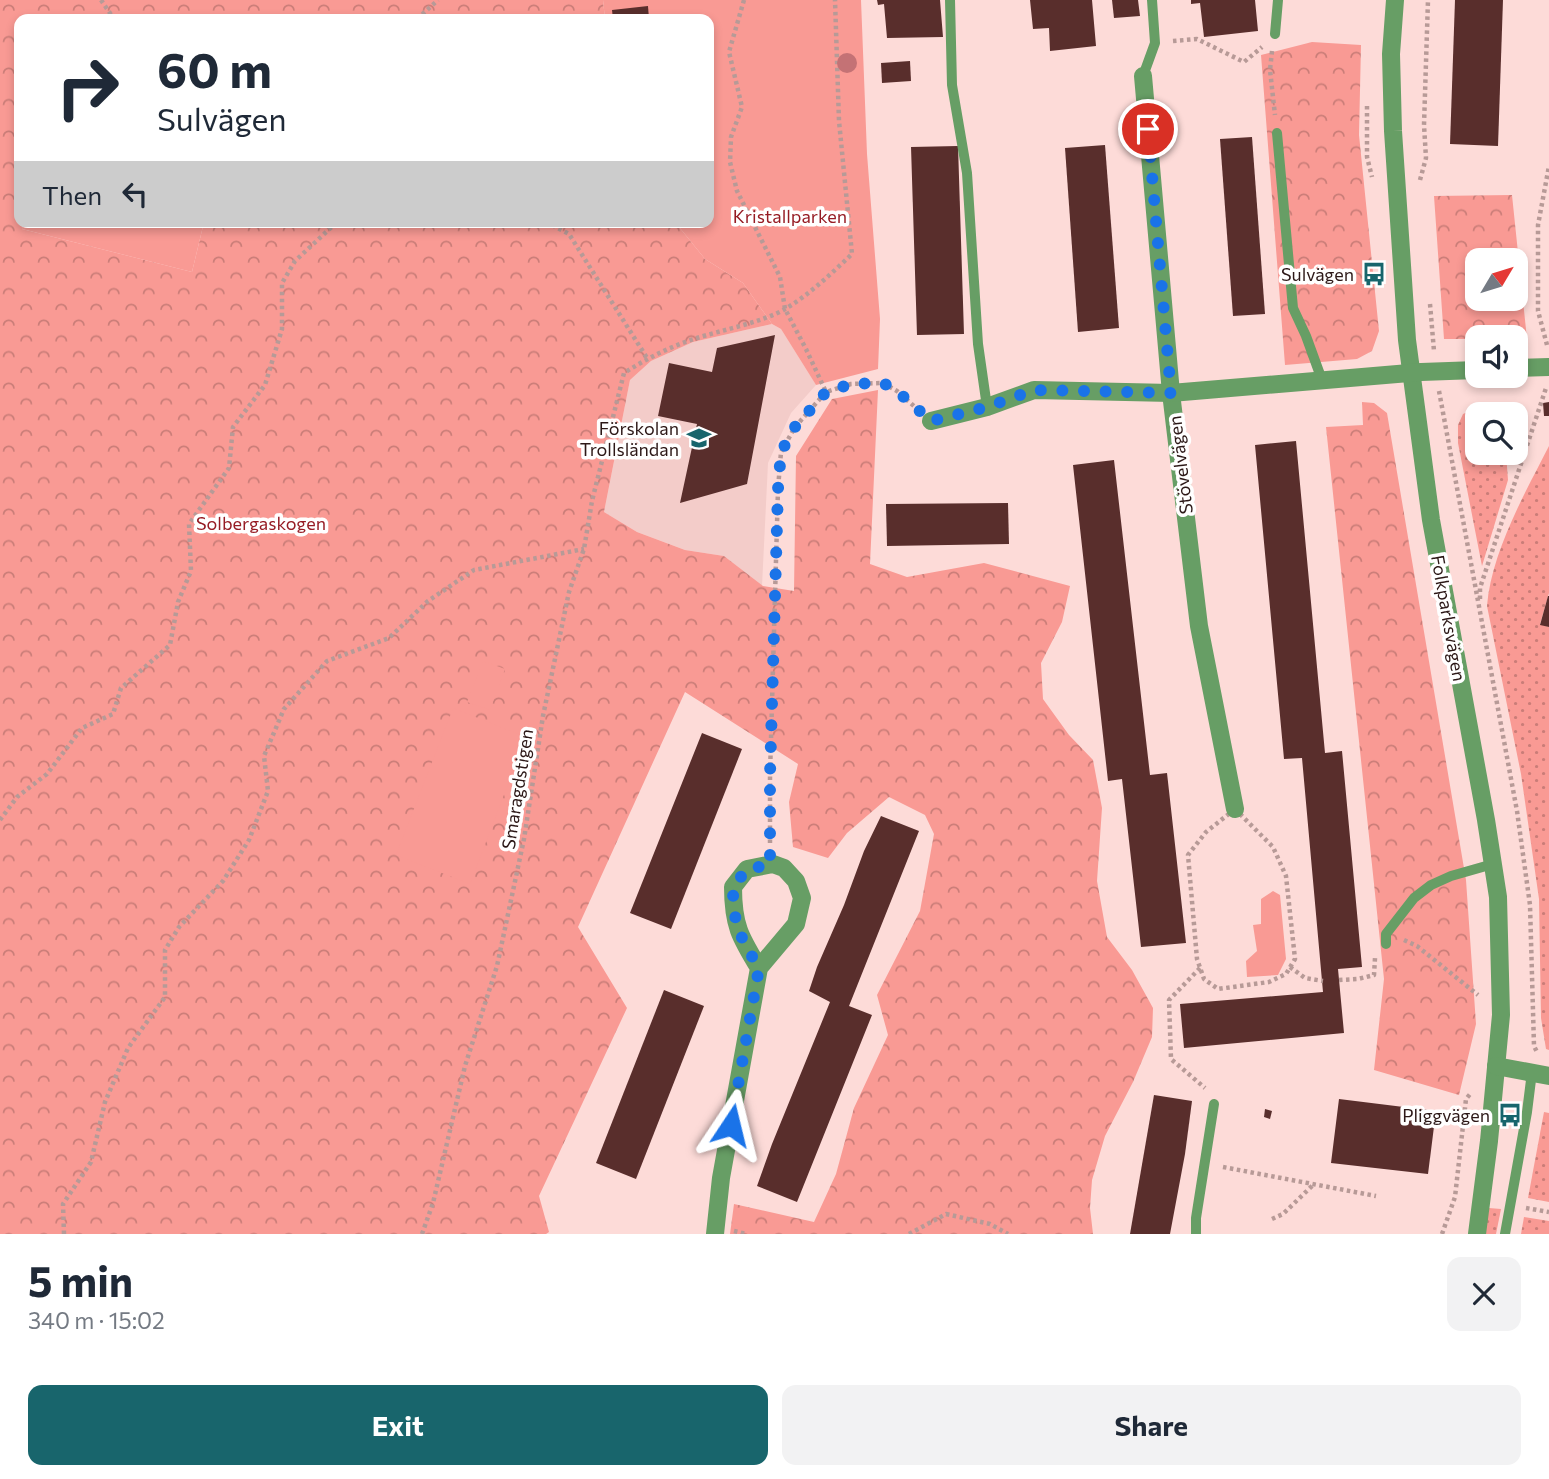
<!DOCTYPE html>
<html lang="en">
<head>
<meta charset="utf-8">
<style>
  :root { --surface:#fff; --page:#f2f2f3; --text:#1f2937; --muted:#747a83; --accent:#18656c }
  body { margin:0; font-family:Commissioner,sans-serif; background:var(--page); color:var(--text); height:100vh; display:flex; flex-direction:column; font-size:26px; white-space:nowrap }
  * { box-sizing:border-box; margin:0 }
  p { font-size:23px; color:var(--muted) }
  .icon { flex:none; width:38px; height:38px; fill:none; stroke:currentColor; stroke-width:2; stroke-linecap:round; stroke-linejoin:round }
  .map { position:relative; height:1234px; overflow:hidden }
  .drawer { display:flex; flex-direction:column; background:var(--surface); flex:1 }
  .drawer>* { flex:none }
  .hud { position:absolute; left:14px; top:14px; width:700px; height:214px; border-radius:14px; box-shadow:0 4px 10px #0003; background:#fff; color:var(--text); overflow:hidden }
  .needle { width:46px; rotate:52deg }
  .tools { position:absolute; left:1465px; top:248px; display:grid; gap:14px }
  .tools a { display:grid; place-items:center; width:63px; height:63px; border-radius:14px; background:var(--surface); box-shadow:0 4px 10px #0003; font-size:35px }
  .pin { position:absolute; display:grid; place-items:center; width:60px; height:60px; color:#fff; margin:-30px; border:4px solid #fff; border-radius:50%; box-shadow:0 2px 7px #0007 }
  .me { position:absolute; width:77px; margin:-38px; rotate:10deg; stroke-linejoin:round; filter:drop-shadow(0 0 5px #0008) }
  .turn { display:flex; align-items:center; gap:24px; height:147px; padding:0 28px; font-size:32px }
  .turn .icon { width:91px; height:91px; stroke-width:2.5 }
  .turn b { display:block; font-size:49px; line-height:60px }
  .then { display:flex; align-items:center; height:66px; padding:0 28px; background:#0003; gap:14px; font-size:26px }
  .round { display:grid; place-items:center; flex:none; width:74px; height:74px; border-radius:14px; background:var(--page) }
  .head { display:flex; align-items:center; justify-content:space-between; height:119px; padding:0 28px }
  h1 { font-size:42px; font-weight:700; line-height:52px }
  .button { display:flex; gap:14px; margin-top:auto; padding:14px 28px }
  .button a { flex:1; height:80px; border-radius:14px; background:var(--accent); color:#fff; font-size:28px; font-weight:700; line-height:80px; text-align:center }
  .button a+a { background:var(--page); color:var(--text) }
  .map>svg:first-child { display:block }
  .built { fill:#f3ccc9 }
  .grass { fill:url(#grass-dots) }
  .forest { fill:url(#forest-crowns); fill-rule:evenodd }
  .park { fill:#f99a94 }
  .building { fill:#592e2c }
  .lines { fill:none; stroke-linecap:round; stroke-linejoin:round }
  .path { stroke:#b79a97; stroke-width:4.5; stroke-dasharray:3.5 3.5; stroke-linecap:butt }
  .lane { stroke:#679e65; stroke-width:10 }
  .street { stroke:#679e65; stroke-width:18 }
  .tree { fill:#c47275 }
  .route { stroke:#1a73e8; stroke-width:12; stroke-dasharray:0 21.6 }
  .labels { text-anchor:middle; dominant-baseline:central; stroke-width:7; stroke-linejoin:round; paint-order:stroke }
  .park-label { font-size:18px; fill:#961c24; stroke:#fff }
  .poi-label { font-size:18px; fill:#2c1817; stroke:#fff; text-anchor:end }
  .street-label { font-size:18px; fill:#2c1817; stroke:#fff }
</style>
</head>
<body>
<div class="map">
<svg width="1549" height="1234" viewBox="0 0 1549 1234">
  <defs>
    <pattern id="grass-dots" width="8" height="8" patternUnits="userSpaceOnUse" patternTransform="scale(1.75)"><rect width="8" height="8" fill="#f99a94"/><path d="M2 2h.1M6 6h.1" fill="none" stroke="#ca7d78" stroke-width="1.8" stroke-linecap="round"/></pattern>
    <pattern id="forest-crowns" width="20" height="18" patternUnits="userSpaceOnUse" patternTransform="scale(1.75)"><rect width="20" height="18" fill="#f99a94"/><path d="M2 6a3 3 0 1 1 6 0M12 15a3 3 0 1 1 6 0" fill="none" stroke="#ca7d78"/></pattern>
  </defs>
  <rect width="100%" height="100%" fill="#fddbd8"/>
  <path class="built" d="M772 324 781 329 816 385 791 413 768 463 762 586 724 556 685 550 637 532 604 512 630 380 651 361 693 342Z"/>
  <g class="grass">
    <path d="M1505 405V415H1477V453H1506L1508 480 1482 566 1458 443V425L1463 414 1479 407Z"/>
    <path d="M1549 446V593L1540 624 1549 627V1050L1546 1049 1541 1018 1539 899 1521 774 1487 606C1491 553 1525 493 1549 446Z"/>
    <path d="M1544 1112 1549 1113V1202L1528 1198Z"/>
    <path d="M1489 1208 1501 1209 1496 1234H1484Z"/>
    <path d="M1524 1217 1549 1221V1234H1521Z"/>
  </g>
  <g class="forest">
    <path d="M0 0H603L605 19H19V222H24L22 229 192 272 204 222H675L705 259 743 283 772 324 693 342 651 361 630 380 604 512 637 532 685 550 724 556 763 586 794 591 796 456 832 399 878 390 870 564 907 577 984 563 1070 586 1062 622 1041 663 1043 699 1069 735 1093 760 1102 808 1097 881 1107 937 1132 970 1153 1008 1152 1037 1133 1082 1105 1136 1092 1180 1090 1208 1093 1234H730L734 1204 814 1222 836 1174 854 1108 888 1035 877 995 920 911 934 834 925 815 889 797 847 833 828 858 793 847 789 802 798 764 685 692 578 927 627 1008 539 1196 549 1232 546 1234H0Z"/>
    <path d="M1312 42 1361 45 1359 135 1379 331 1372 351 1357 359 1285 365 1261 55Z"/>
    <path d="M1512 195 1527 339 1477 338V339H1444L1434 196ZM1477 261H1516V299H1477Z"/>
    <path d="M1362 402 1374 403 1387 413 1466 880 1476 1024 1459 1095 1374 1070 1384 979 1326 427 1363 425Z"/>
  </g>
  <g class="park">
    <path d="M603 0H861L867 154 880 319 878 369 816 385 781 329 772 324 743 283 705 259 675 222H709V19H605Z"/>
    <path d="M24 222H204L192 272 22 229Z"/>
    <path d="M483 661 505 669 490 710 467 702Z"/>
    <path d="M453 708 526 737 470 884 396 855Z"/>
    <path d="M1273 891 1280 895 1286 959 1278 975 1247 977 1246 961 1257 951 1253 925 1261 924V899Z"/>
  </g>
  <g class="building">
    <path d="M877 0H940L943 37 887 38 884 4 878 5Z"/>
    <path d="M1030 0H1092L1096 46 1050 51 1049 28 1033 29Z"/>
    <path d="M1112 0H1138L1140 16 1114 18Z"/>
    <path d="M1191 0H1255L1258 31 1204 37 1200 3 1191 4Z"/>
    <path d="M1455 0H1503L1498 146 1450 144Z"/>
    <path d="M648 6 649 19H613L612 10Z"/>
    <path d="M910 61 911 81 882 83 881 63Z"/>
    <path d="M1252 137 1265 314 1233 316 1220 139Z"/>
    <path d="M1105 145 1119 328 1078 332 1065 148Z"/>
    <path d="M958 146 964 334 917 335 911 147Z"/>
    <path d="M775 335 747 484 680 503 697 424 658 416 669 363 712 372 717 348Z"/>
    <path d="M1549 402V416H1544L1543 403Z"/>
    <path d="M1296 441 1325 753 1342 751 1362 967 1338 969 1344 1033 1184 1048 1180 1004 1323 992 1302 758 1284 759 1255 445Z"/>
    <path d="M1114 460 1150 775 1167 773 1186 943 1141 947 1122 779 1108 781 1073 465Z"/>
    <path d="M1008 503 1009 544 887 546 886 504Z"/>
    <path d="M1548 596H1549V627L1540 625Z"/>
    <path d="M702 733 742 749 671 929 630 913Z"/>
    <path d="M881 816 919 831 849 1006 872 1015 797 1202 757 1186 772 1144 830 1002 809 991 817 967 844 905 864 851Z"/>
    <path d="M664 990 704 1006 636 1179 596 1163Z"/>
    <path d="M1154 1095 1192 1101 1185 1154 1170 1234H1130Z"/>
    <path d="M1339 1099 1436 1111 1428 1174 1331 1163Z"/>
    <path d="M1265 1109 1272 1111 1270 1119 1264 1117Z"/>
  </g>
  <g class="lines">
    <g class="path">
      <path d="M101 0 114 19"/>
      <path d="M744 0 729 52 742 107 731 137 730 162 737 191 780 277 785 309 806 349 826 392"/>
      <path d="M417 19 438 0"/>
      <path d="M1173 41 1197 39 1244 62 1262 47"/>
      <path d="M1272 51 1270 70 1275 115"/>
      <path d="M1367 106V157L1372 177"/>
      <path d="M1420 180 1426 158 1424 125 1428 0"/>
      <path d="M546 222 569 234 647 358"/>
      <path d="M1430 304 1434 351"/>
      <path d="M1547 345 1538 311V225L1549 166"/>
      <path d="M1439 391 1517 811 1530 905 1534 1046 1537 1052"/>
      <path d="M1480 599V588L1546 388"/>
      <path d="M1235 809 1273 847 1286 876 1295 959 1286 974 1269 982 1218 989 1204 979 1197 959 1188 855 1206 832Z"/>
      <path d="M0 820 17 797 47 774 82 728 113 714 121 688 170 645 178 602 191 571 189 524 229 468 233 427 265 385 282 329V283L295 261 337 222"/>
      <path d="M770 843V775L778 489 781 452 795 427 826 392 851 384 883 383 897 391 915 407"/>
      <path d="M1404 940 1417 946 1478 995"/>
      <path d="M1290 967 1305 978 1323 981"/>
      <path d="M1200 968 1169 1000 1171 1059 1205 1088"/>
      <path d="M1339 980 1358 979 1374 975 1375 958"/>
      <path d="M1223 1167 1376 1196"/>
      <path d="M1526 1208 1549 1212"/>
      <path d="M1272 1219 1283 1214 1314 1184"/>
      <path d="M734 1231 747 1234"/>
      <path d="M64 1234 63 1204 91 1162 105 1102 128 1048 165 997V950L179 927 223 881 249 840 268 791 264 756 284 709 327 661 389 638 428 601 474 570 584 549"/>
      <path d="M422 1234 433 1203 465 1066 497 966 524 839 543 716 569 592 584 549 592 501 624 373C646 359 671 346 697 338 722 330 763 322 785 309 809 295 832 273 852 254L839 121 835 0"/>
      <path d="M909 1234 946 1214 990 1224 1008 1234"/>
      <path d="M1442 1234 1455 1197 1466 1099 1471 1093"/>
    </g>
    <g class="lane">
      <path d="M950 0 952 85 967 173 978 344 987 407"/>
      <path d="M1275 34 1278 0"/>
      <path d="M1143 76 1155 43 1152 0"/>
      <path d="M1277 133 1293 308 1306 336 1322 380"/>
      <path d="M1386 944V934L1414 898 1431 885 1451 876 1493 864"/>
      <path d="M1196 1234V1218L1214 1104"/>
      <path d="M1505 1234 1527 1112 1532 1072"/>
    </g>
    <g class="street">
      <path d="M1395 0 1391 54 1393 131 1407 340 1431 520 1486 820 1498 897 1501 1015 1489 1141 1477 1234"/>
      <path d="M1143 76 1171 393 1199 626 1235 809"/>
      <path d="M1516 368 1549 367"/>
      <path d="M931 421 987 407 1034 390 1171 393 1421 372 1477 370"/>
      <path d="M1496 1066 1549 1076"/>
      <path d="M715 1234 721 1178 759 968 796 924 802 898 796 881 784 868 773 864 747 869 733 887C733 925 740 937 759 968"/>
    </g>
  </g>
  <circle class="tree" cx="847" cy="63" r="10"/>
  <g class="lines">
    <path class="route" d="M731 1125 759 968C740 937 733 925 733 887L747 869 770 865V775L778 489 781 452 795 427 826 392 851 384 883 383 897 391 931 421 987 407 1034 390 1171 393 1148 129"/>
  </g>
  <defs>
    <g id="bus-bare" transform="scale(1.89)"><path d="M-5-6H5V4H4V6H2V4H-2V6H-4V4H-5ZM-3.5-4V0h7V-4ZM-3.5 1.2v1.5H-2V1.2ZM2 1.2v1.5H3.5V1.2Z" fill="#18656c" stroke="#fff" stroke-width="2.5" paint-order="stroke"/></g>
    <g id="school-bare" transform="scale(1.89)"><path d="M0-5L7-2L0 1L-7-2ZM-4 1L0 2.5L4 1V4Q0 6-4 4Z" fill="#18656c" stroke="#fff" stroke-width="2.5" paint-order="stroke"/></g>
  </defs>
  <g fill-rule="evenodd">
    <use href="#bus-bare" x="1374" y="274"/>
    <use href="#school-bare" x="699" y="438"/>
    <use href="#bus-bare" x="1510" y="1115"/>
  </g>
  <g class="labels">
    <g class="park-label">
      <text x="790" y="216">Kristallparken</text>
      <text x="261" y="523">Solbergaskogen</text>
    </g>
    <g class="poi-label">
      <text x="1354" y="274">Sulvägen</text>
      <text x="679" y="428">Förskolan<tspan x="679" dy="21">Trollsländan</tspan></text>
      <text x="1490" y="1115">Pliggvägen</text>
    </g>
    <g class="street-label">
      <text transform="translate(1180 465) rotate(-97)">Stövelvägen</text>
      <text transform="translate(1449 618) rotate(80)">Folkparksvägen</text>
      <text transform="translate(517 789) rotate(-81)">Smaragdstigen</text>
    </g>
  </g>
</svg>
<div class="tools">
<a><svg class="needle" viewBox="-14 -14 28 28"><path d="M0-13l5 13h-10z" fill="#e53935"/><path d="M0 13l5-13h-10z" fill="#747a83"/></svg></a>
<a><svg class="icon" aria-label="sound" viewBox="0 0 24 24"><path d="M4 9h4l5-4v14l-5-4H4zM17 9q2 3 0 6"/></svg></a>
<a><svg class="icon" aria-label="search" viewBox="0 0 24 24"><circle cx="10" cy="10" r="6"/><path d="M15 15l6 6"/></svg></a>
</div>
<div class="pin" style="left:1148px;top:129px;background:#d93025"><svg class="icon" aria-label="arrive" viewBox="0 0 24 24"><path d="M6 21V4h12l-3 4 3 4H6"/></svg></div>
<svg class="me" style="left:731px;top:1125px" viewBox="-20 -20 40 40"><path d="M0-17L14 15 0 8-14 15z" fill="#1a73e8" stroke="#fff" stroke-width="4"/></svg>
<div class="hud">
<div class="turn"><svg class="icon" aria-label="right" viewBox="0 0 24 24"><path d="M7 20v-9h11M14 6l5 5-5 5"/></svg><div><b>60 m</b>Sulvägen</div></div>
<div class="then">Then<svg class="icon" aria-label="left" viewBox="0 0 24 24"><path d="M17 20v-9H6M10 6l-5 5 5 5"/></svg></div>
</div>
</div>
<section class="drawer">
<div class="head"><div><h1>5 min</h1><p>340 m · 15:02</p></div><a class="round"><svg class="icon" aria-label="close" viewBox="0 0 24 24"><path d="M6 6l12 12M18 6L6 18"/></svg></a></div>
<div class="button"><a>Exit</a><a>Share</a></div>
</section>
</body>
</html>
